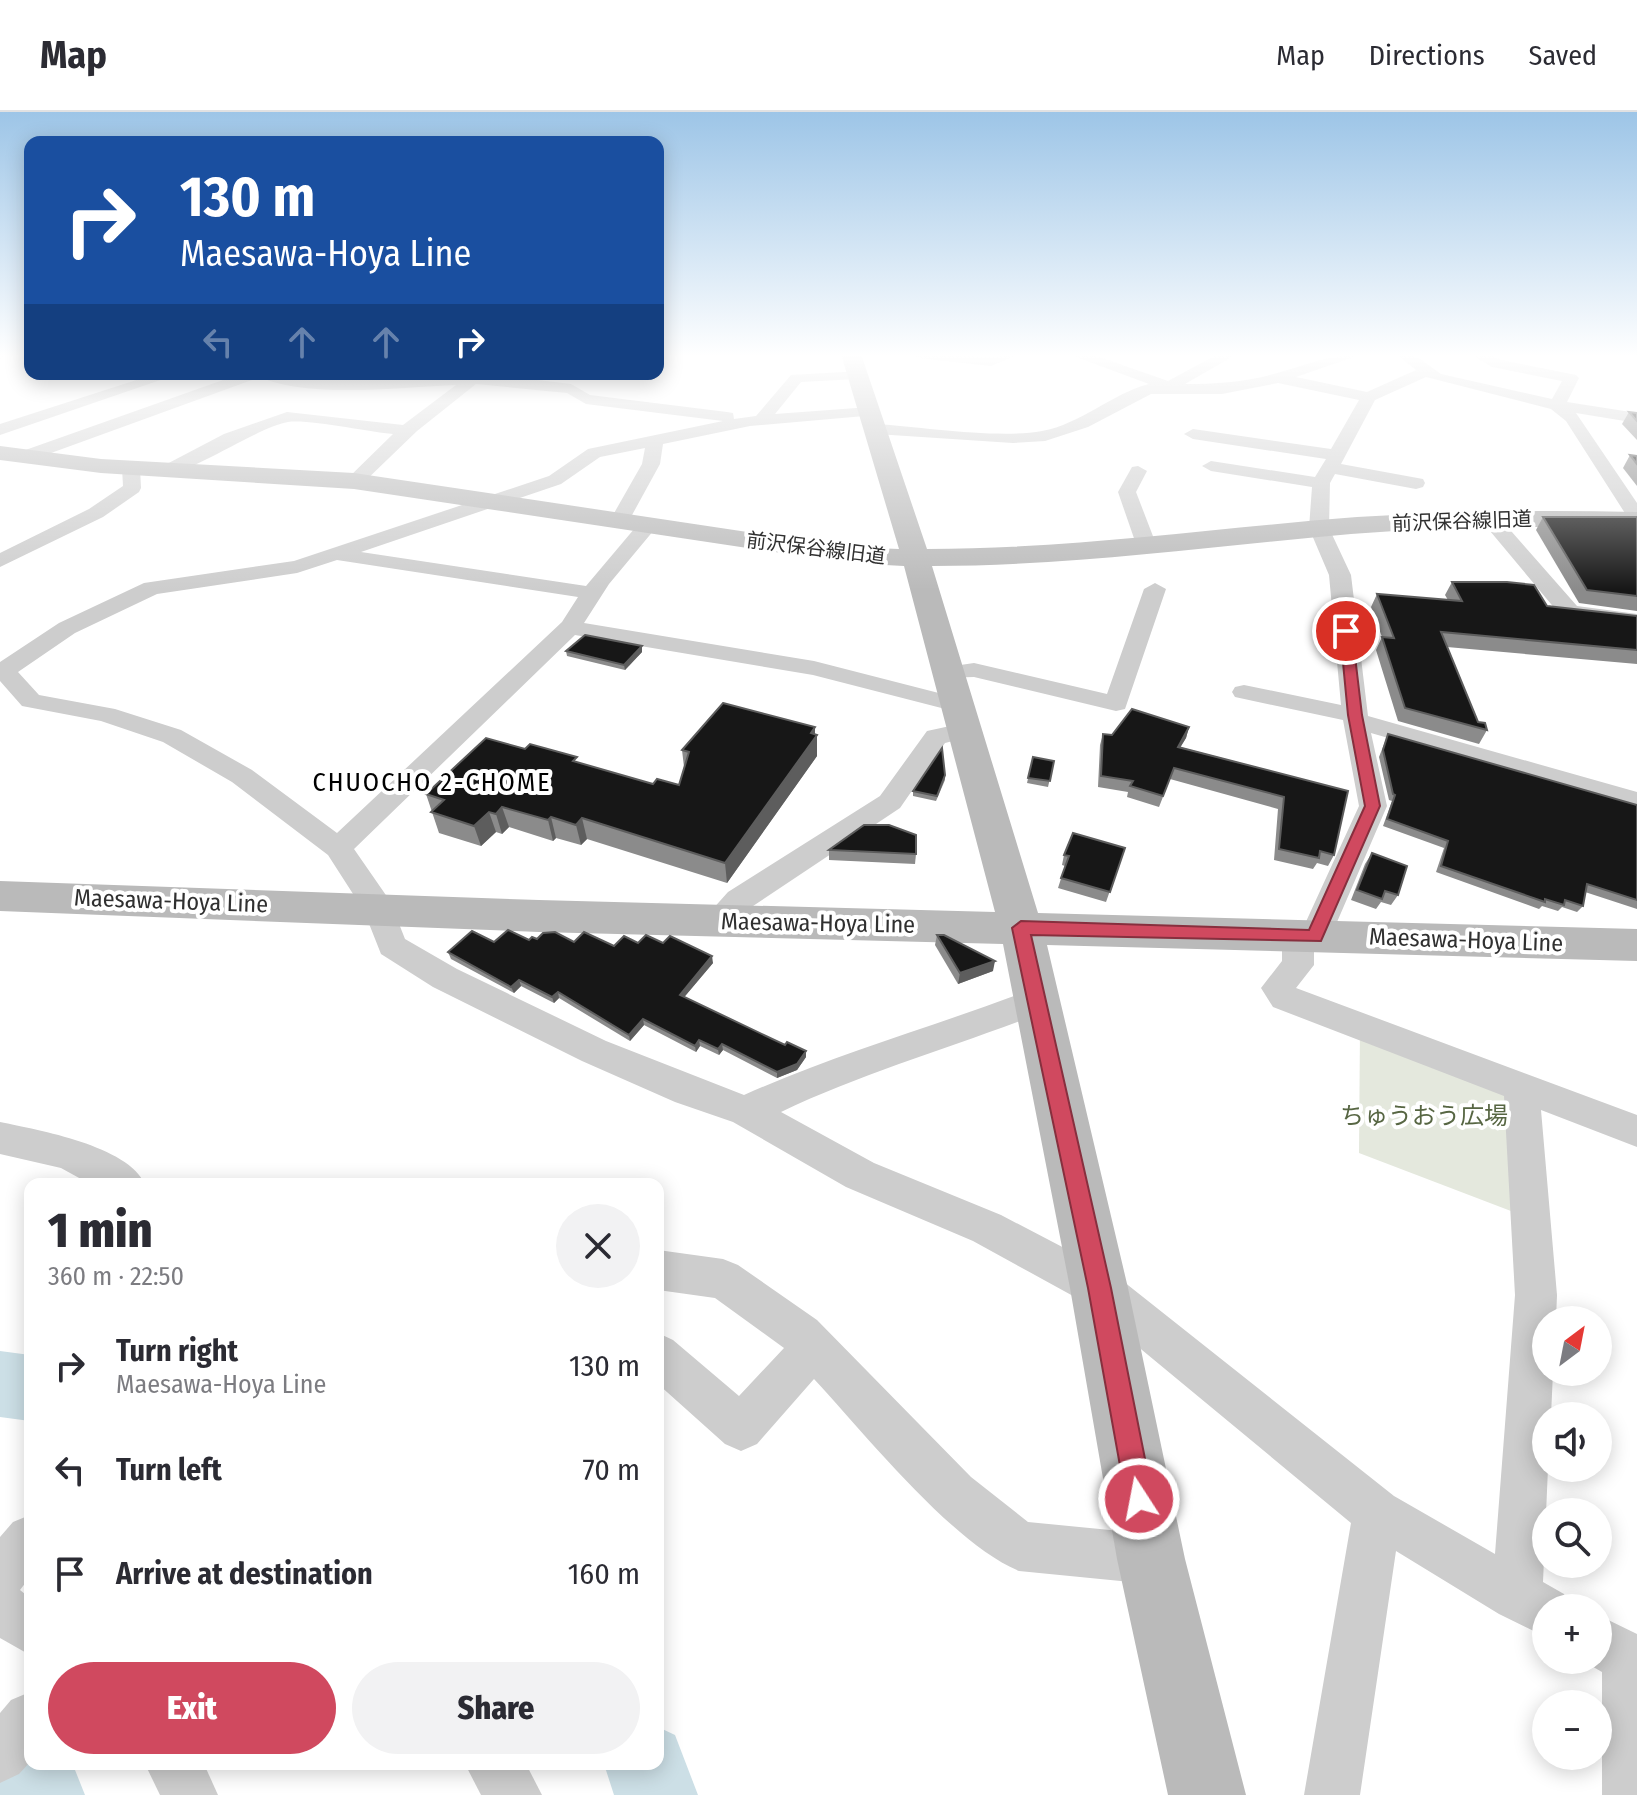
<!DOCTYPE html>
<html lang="en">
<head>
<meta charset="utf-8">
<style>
  :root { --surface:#fff; --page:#f2f2f3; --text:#2b2b33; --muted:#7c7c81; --line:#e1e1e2; --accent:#d0495f }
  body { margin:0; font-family:"Fira Sans Condensed","Noto Sans JP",sans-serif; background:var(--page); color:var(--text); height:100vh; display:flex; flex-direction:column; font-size:30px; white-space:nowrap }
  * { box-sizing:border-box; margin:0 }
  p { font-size:26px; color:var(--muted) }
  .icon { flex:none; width:44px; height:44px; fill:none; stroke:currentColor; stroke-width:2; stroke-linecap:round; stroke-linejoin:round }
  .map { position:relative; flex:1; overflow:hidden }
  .drawer { position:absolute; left:24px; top:1066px; width:640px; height:592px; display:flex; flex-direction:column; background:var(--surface); border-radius:16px; box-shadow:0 4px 20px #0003 }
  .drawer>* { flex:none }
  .guide { position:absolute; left:24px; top:24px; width:640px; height:244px; border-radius:16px; box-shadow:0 4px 20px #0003; background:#1a4fa0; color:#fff; overflow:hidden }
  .needle { width:52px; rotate:32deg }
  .tools { position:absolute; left:1532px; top:1194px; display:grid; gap:16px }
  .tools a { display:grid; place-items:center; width:80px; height:80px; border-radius:50%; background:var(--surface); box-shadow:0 4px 20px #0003; font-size:40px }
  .pin { position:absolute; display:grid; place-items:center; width:68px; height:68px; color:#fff; margin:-34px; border:4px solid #fff; border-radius:50%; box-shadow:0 2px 8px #0007 }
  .me { position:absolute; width:88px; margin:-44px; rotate:349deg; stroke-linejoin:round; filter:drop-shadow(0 0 6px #0008) }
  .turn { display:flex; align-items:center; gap:28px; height:168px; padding:0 24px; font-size:36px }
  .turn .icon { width:104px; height:104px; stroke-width:2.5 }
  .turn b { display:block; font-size:56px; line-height:68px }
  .lanes { display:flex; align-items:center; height:76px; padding:0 24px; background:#0003; justify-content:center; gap:40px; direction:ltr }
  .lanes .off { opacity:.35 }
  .round { display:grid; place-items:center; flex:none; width:84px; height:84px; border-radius:42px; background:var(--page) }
  .summary { display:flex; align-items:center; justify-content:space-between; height:136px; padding:0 24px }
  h1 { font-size:48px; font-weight:800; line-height:60px }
  .cta { display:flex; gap:16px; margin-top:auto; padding:16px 24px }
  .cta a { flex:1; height:92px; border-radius:48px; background:var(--accent); color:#fff; font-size:32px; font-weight:800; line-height:92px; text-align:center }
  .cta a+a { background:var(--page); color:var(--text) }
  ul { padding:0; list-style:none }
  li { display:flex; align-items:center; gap:24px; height:104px; padding:0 24px }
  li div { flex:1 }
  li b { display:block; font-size:30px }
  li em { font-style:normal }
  header { display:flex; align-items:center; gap:48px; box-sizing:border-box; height:112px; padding:0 40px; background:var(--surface); border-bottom:2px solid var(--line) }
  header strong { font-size:38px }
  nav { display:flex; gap:44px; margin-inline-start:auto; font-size:28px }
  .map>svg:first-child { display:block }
  .green { fill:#e4e8dd }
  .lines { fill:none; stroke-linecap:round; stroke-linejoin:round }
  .river { fill:#ccdfe6; fill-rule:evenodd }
  .street { fill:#cdcdcd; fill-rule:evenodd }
  .secondary { fill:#bababa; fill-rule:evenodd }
  .wall { fill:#8b8b8b }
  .shaded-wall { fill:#5d5d5d }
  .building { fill:#171717; stroke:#5d5d5d; stroke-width:2 }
  .route { fill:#d0495f; stroke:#872f3e; stroke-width:2 }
  .labels { text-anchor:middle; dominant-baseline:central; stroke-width:8; stroke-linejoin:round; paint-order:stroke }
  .far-street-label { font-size:20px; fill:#303030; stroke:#fff }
  .street-label { font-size:24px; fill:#303030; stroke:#fff }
  .park-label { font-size:24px; fill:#576643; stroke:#fff }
  .neighbourhood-label { font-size:26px; letter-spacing:2px; fill:#000; stroke:#fff }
</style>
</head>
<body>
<header>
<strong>Map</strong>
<nav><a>Map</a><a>Directions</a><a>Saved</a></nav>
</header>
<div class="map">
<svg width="1637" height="1683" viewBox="0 0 1637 1683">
  <rect width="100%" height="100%" fill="#fff"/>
  <path class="green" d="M1360 916 1515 979 1524 1104 1359 1041Z"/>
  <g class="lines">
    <g class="river">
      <path d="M0 1239 30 1243V1309L0 1305Z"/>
      <path d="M0 1610 30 1622V1652L73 1653 85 1683H0Z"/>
      <path d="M658 1615 675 1623 698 1683H614L604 1652H658Z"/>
    </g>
    <g class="street">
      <path d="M0 242H9L0 247Z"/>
      <path d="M911 242 990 245 1020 242 991 254 918 246Z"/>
      <path d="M1068 242H1091L1168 269 1218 242H1237L1185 272C1216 272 1247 270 1277 261 1306 253 1332 242 1362 242L1296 265 1367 280 1416 258 1396 242H1413L1441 262 1552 287 1562 269 1492 255 1470 242H1489L1501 248 1576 263 1579 266 1567 290 1637 301V311L1576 301 1637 391V411L1630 409 1566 309 1551 297 1426 265 1375 288 1341 352 1423 367 1425 371 1423 375 1416 377 1335 362 1330 371 1329 416 1351 463 1368 604 1637 680V698L1371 621 1387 694 1331 824 1326 832 1314 835V853L1296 876 1637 1003V1035L1541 998 1557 1183 1556 1208H1546V1260H1553L1551 1304H1546V1356H1548L1543 1470 1564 1482 1570 1496H1546V1525L1499 1502 1396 1439 1360 1683H1304L1351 1411 1084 1190 973 1129 846 1075 733 1010 675 990 582 949 433 875 381 842 364 799 328 743 232 670 163 630 101 609 22 594 0 569V550L59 511 144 471 294 449 549 364 588 337 723 309 586 292 567 281 476 272 417 319 361 373 354 375 345 369 393 322C369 320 309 307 288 310 257 315 182 367 163 362L160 358 163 354 224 322 287 300 403 313 456 273C402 275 308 287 260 265L29 349H17L14 345 17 341 240 262 364 267 488 262 571 272 590 283 727 300 733 301 734 307 756 304 791 263 861 259 864 262 856 267 801 270 775 302 870 295 876 297 878 300 876 303 750 314 663 332 660 352 626 414H612L609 410 642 352 645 336 600 345 561 372 361 440 586 474 640 410H654L657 414 654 418 609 472 584 511 814 549 966 588 969 593 966 598 957 600 813 563 575 523 354 737 390 789 405 827 457 857 606 929 744 983C836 942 932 915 1025 880L1037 876 1049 880 1054 889 1049 898C960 933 867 959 781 1000L874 1051 1001 1103 1114 1162 1394 1384 1495 1442 1515 1183 1504 984 1273 895 1261 876 1282 849V824L1287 816 1304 814 1359 694 1343 608 1235 585 1232 580 1235 575 1244 573 1341 593 1329 463 1309 416 1312 375 1211 359 1202 354 1211 349 1315 365 1326 347 1193 327 1184 322 1193 317 1331 337 1359 288 1278 271 1222 282H1151L1088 315 1045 329 1013 331 876 322 868 317 876 312C923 315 998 327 1042 319 1081 312 1111 282 1149 272ZM337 448 578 485 562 510 337 721 252 658 181 618 115 597 39 583 18 560 75 521 157 482 297 461Z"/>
      <path d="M155 262H178L0 323V312Z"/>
      <path d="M131 351 140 356 141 376 139 380 103 405 0 455V441L89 397 123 374 122 356Z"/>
      <path d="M1138 354 1147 359 1136 380 1156 432 1146 438 1136 432 1118 380 1132 355Z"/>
      <path d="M1490 401 1497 403 1577 494 1637 502V516L1583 511 1561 504 1480 407Z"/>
      <path d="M1155 471 1166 477 1125 597 1116 599 974 565 940 566 936 561 940 556 974 551 1107 582 1144 477Z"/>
      <path d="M964 611 973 614 977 619 973 624 945 631 900 696 750 796C736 810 728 823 707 817L702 809 728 780 880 684 927 619Z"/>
      <path d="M0 1010C39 1018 128 1034 145 1072H90L61 1056 0 1042Z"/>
      <path d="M658 1138 723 1147 738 1153 817 1208 971 1365 1028 1410 1151 1422 1168 1430 1176 1447 1168 1464 1151 1472 1019 1459C952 1431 866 1323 814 1267L757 1332 741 1339 725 1332 658 1272V1221L673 1228 739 1284 784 1236 715 1186 658 1178Z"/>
      <path d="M30 1403V1465L20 1478 30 1486V1543L0 1526V1425L13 1410Z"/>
      <path d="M1598 1503 1637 1522V1683H1602V1560L1581 1548H1598Z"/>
      <path d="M30 1580V1650L19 1662 0 1671V1601L11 1588Z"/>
      <path d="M145 1652H204L218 1683H160Z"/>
      <path d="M465 1652H526L542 1683H481Z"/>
    </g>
    <path class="secondary" d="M841 242H861L927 437C1071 437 1214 416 1357 405 1451 399 1544 398 1637 400V416C1542 414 1446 414 1351 422 1212 434 1072 454 932 454L1038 801 1637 817V849L1047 833 1128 1176 1185 1447 1246 1683H1168L1117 1447 1070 1176 1003 832 539 820 0 799V769L539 788 995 800 904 454 848 451 354 377 101 361 0 348V334L101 347 354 361 848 435 899 437Z"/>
  </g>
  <g class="wall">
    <path d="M1629 300 1637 301V328L1622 312Z"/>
    <path d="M1630 343 1637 344V374L1623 356Z"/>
    <path d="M1543 405H1637V499L1579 491 1536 418Z"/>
    <path d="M1452 470 1547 494 1637 504V552L1447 535 1478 610 1487 618 1479 632 1398 609 1376 538 1382 525 1371 495 1377 482 1448 488 1445 483Z"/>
    <path d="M566 539 642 540 625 558 567 544Z"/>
    <path d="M1189 615 1186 626 1180 635 1348 679 1334 743 1328 754 1317 751 1313 757 1274 748 1278 697 1170 667 1159 695 1127 685 1128 680 1098 675 1100 633 1103 622 1112 623Z"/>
    <path d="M1388 622 1637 693V797L1585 780 1583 794 1577 800 1562 795 1558 799 1542 794 1539 797 1436 760 1444 736 1383 714 1392 689 1389 688 1379 645Z"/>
    <path d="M815 623 817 644 727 771 587 727 581 733 556 726 553 729 509 715 502 722 496 720 481 734 439 721 426 682 525 637 653 672 679 673 684 655 682 638Z"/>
    <path d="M1033 645 1054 649 1048 675 1027 671Z"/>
    <path d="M945 663V668L936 689 913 684V679Z"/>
    <path d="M1125 736 1106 790 1058 776 1065 754 1062 753 1064 743Z"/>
    <path d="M829 738 916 742 915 752 829 748Z"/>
    <path d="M1372 741 1398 783 1391 793 1381 790 1376 797 1351 788 1365 752Z"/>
    <path d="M937 823 993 859 958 872 935 833Z"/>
    <path d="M537 827 614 834 638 831H663L713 851 684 885 785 933 806 939V945L797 958 777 966 723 938 719 943 700 934 696 940 644 913 630 929 559 886 554 891 521 874 514 881 451 847 448 840 494 830Z"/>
  </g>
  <g class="shaded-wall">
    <path d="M642 534V540L625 558 624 553Z"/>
    <path d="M815 615V625L817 623V644L727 771 725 751Z"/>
    <path d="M1189 615 1186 626 1174 646 1178 635Z"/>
    <path d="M502 695 509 715 502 722 496 702Z"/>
    <path d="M489 700 496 720 481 734 474 714Z"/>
    <path d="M551 705 556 726 553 729 548 708Z"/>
    <path d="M582 706 587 727 581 733 576 713Z"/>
    <path d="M712 844 713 851 681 889 680 883Z"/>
    <path d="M995 849 993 859 958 872 960 861Z"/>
    <path d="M519 868 521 874 514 881 511 875Z"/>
    <path d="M558 880 559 886 554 891 552 885Z"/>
    <path d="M643 907 644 913 630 929 629 923Z"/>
    <path d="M699 928 700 934 696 940 695 934Z"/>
    <path d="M722 932 723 938 719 943 718 937Z"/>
    <path d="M806 939V945L797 958 777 966V960Z"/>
  </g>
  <g class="building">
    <path d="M1629 300 1637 301V309Z"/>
    <path d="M1630 343 1637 344V352Z"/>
    <path d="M1543 405H1637V484L1587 478Z"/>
    <path d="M1452 470H1507L1534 473 1547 494 1637 504V538L1441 520 1478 610 1485 611 1487 618 1405 596 1382 525 1394 526 1377 482 1462 489Z"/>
    <path d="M585 523 642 534 624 553 566 539Z"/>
    <path d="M723 591 815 615 811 621 817 623 725 751 582 706 576 713 551 705 548 708 502 695 496 702 489 700 474 714 431 700 444 688 426 682 486 626 525 637 530 632 577 645 573 649 653 672 657 667 679 673 689 640 682 638Z"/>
    <path d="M1132 597 1189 615 1178 635 1348 679 1334 743 1320 739 1319 746 1279 737 1284 685 1174 656 1163 684 1130 674 1133 669 1101 664 1103 622 1112 623Z"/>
    <path d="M1388 622 1637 693V788L1587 772 1583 794 1565 788 1564 793 1545 787V790L1441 754 1448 729 1387 707 1395 683 1393 682 1383 638Z"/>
    <path d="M942 636 945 663 937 684 913 679Z"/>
    <path d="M1033 645 1054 649 1050 669 1028 666Z"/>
    <path d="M864 713H889L916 723V742L829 738Z"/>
    <path d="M1073 721 1125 736 1110 780 1061 766 1069 744 1064 743Z"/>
    <path d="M1372 741 1407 754 1398 783 1385 779 1382 787 1357 778Z"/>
    <path d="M508 818 529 828 532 825 537 827 543 821 555 820 574 830 584 820 614 834 624 824 638 831 646 823 663 831 670 824 712 844 680 883 785 933 787 930 806 939 797 952 777 960 722 932 718 937 699 928 695 934 643 907 629 923 558 880 552 885 519 868 511 875 448 840 472 819 494 830Z"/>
    <path d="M937 823H944L995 849 960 861Z"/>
  </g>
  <linearGradient id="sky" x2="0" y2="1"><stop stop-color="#9dc5e7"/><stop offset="0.51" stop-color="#fff"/><stop offset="1" stop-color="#fff" stop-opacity="0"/></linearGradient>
  <rect width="1637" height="478" fill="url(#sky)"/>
  <path class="route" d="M1346 516 1352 519 1362 603 1380 694 1321 829 1031 823 1111 1176 1153 1387 1149 1397 1139 1401 1130 1397 1126 1387 1088 1176 1012 816 1021 809 1309 818 1365 694 1348 603 1340 519Z"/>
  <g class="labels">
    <g class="far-street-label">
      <text transform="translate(1462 409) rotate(-2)">前沢保谷線旧道</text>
      <text transform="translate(816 436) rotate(7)">前沢保谷線旧道</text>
    </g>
    <g class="street-label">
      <text transform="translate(171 789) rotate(2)">Maesawa-Hoya Line</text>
      <text transform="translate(818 811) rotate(1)">Maesawa-Hoya Line</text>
      <text transform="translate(1466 828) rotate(2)">Maesawa-Hoya Line</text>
    </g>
    <g class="park-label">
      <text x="1424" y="1004">ちゅうおう広場</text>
    </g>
    <g class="neighbourhood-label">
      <text x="432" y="670">CHUOCHO 2-CHOME</text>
    </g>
  </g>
</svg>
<div class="tools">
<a><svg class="needle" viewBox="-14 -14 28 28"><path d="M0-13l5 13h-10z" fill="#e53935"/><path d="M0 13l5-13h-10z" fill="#7c7c81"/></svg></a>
<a><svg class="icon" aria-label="sound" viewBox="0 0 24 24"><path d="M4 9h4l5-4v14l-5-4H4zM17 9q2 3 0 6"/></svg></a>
<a><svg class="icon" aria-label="search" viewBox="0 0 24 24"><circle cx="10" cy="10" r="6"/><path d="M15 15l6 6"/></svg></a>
<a>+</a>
<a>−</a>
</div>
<div class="pin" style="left:1346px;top:519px;background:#d93025"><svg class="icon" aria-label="arrive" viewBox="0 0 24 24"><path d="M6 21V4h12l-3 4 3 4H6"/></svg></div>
<svg class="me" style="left:1139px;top:1387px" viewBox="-20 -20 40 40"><circle r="17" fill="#d0495f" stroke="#fff" stroke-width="3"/><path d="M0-11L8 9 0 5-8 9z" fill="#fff"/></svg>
<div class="guide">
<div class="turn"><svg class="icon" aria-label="right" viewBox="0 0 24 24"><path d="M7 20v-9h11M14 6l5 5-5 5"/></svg><div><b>130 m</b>Maesawa-Hoya Line</div></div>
<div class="lanes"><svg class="icon off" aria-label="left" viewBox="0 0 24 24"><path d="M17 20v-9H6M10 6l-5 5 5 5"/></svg><svg class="icon off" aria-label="ahead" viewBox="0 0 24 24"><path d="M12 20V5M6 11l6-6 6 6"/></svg><svg class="icon off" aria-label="ahead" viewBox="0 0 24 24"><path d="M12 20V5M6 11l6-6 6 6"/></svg><svg class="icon" aria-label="right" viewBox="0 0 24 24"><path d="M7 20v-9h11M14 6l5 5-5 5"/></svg></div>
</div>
<section class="drawer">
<div class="summary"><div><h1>1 min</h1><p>360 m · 22:50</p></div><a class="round"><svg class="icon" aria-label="close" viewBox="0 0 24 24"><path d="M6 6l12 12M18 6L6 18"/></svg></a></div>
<ul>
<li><svg class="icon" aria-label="right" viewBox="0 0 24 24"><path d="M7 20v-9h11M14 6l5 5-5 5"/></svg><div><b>Turn right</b><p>Maesawa-Hoya Line</p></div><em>130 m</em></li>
<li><svg class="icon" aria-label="left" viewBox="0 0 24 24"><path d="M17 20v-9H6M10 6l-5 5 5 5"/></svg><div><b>Turn left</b></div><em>70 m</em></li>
<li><svg class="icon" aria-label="arrive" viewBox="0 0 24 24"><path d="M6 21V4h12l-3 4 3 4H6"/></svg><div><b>Arrive at destination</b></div><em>160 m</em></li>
</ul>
<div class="cta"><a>Exit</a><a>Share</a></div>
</section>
</div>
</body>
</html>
